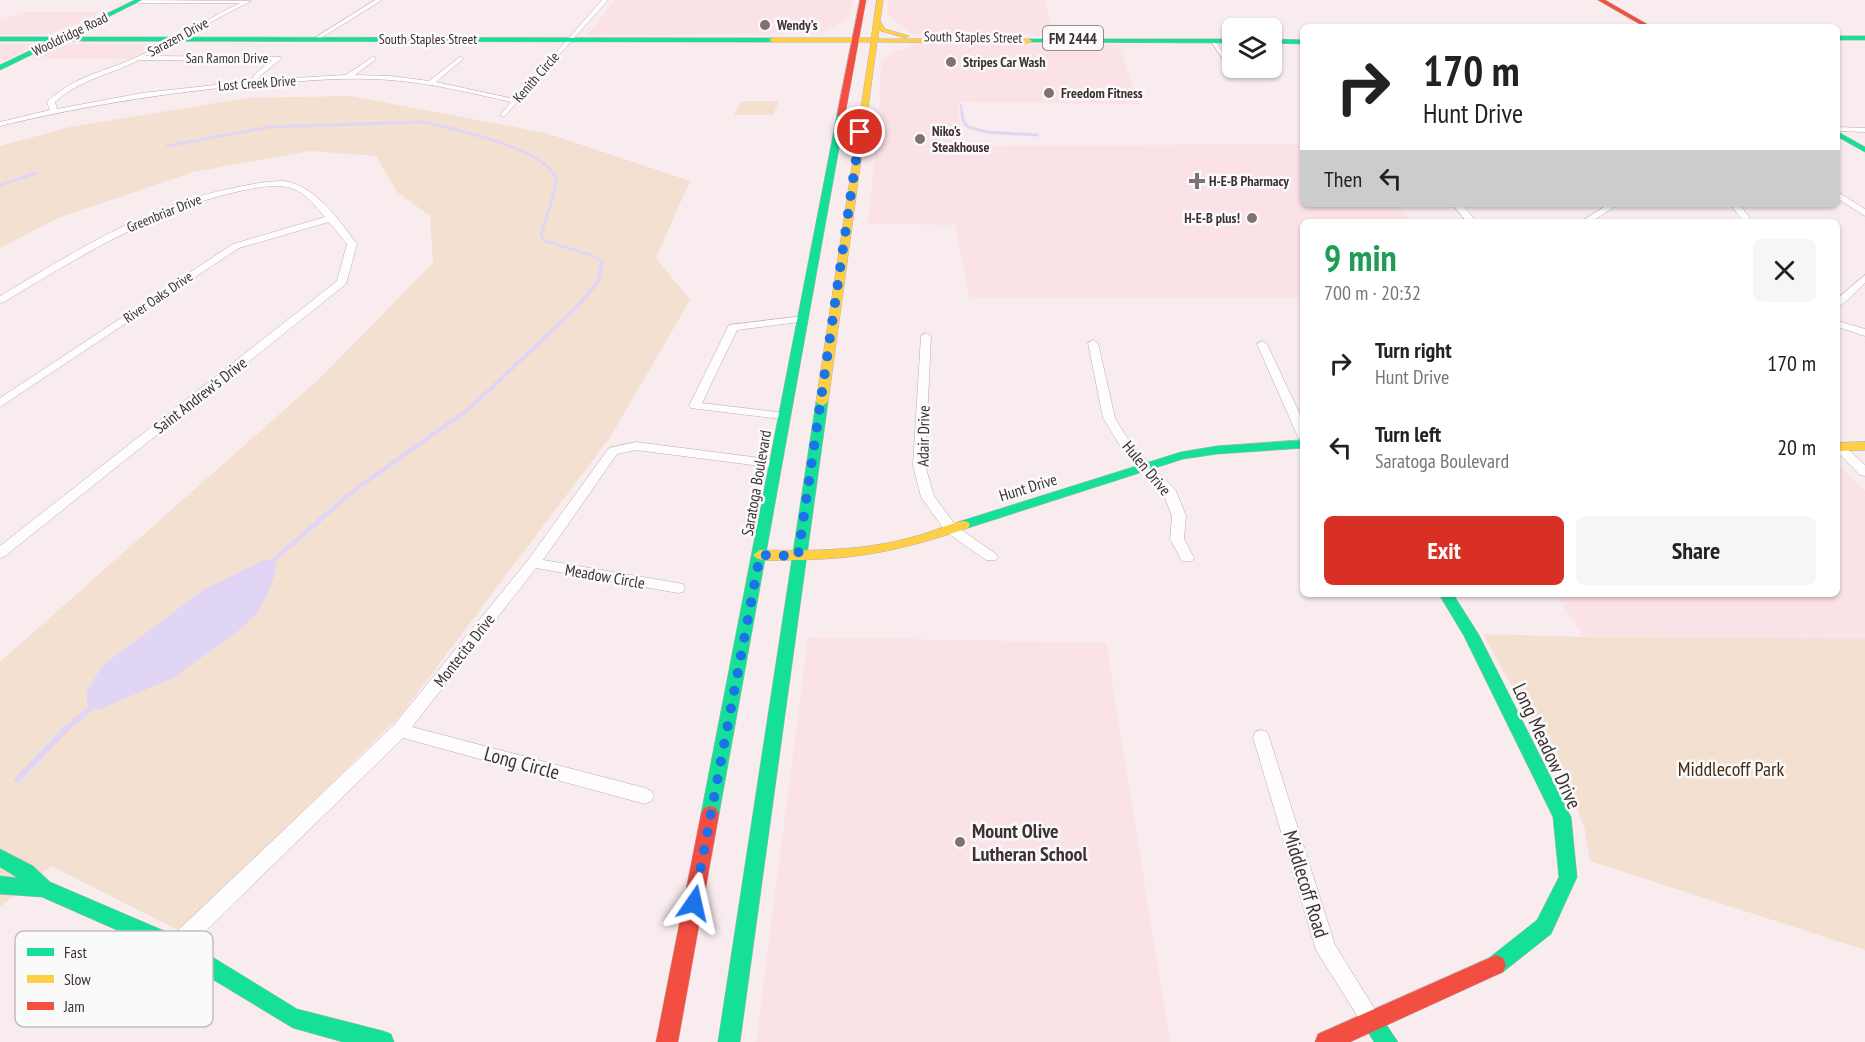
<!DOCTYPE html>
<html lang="en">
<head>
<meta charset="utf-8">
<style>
  :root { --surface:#fff; --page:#f6f6f6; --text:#222; --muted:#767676; --accent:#d93025 }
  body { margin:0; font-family:"PT Sans Narrow",sans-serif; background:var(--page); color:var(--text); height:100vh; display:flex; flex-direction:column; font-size:22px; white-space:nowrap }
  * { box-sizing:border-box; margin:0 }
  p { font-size:20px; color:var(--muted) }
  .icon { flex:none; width:33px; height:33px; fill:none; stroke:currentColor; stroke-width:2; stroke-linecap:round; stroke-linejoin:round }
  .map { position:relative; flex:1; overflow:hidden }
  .drawer { position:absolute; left:1300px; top:219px; width:540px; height:378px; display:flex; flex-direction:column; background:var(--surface); border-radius:9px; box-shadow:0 2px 4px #0004 }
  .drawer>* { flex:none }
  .hud { position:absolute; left:1300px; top:24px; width:540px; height:183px; border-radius:9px; box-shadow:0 2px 4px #0004; background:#fff; color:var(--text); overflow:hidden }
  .buttons { position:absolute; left:1222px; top:18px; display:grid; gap:12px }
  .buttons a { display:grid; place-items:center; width:60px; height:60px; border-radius:9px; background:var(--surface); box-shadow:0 2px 4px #0004; font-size:30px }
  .pin { position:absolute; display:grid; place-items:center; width:51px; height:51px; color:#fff; margin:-26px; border:3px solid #fff; border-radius:50%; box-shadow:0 2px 6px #0007 }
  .me { position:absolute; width:66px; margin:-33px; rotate:11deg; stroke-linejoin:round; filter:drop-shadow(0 0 4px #0008) }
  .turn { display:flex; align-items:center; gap:21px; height:126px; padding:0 24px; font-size:27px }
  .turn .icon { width:78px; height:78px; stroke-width:2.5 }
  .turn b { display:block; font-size:42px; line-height:51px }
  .then { display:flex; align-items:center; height:57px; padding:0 24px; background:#0003; gap:12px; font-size:22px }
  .round { display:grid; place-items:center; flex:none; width:63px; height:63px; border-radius:9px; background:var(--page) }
  .overview { display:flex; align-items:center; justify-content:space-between; height:102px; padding:0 24px }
  h1 { font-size:36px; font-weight:600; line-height:45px; color:#1e9e55 }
  .action { display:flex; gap:12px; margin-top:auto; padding:12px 24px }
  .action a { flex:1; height:69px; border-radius:9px; background:var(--accent); color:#fff; font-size:24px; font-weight:600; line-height:69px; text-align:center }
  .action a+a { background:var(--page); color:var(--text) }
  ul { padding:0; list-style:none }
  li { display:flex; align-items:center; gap:18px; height:84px; padding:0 24px }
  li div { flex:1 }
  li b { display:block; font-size:22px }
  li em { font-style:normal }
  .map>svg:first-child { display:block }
  .built { fill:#fbe2e6 }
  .green { fill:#f4e0d1 }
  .water { fill:#e1d5f5 }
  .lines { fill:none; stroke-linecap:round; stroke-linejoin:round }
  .stream-far4 { stroke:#e1d5f5; stroke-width:2 }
  .stream-far3 { stroke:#e1d5f5; stroke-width:3 }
  .stream-far2 { stroke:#e1d5f5; stroke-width:4 }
  .stream-far1 { stroke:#e1d5f5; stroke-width:4.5 }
  .stream { stroke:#e1d5f5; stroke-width:6 }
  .street-casing { stroke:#b9adaf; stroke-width:1 }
  .fast-casing { stroke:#b9adaf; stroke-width:1 }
  .slow-casing { stroke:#b9adaf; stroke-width:1 }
  .jam-casing { stroke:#b9adaf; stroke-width:1 }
  .street { fill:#fefcfc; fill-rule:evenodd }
  .fast { fill:#16e098; fill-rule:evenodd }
  .slow { fill:#ffcf43; fill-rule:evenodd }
  .jam { fill:#f24e42; fill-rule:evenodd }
  .route { stroke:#1a73e8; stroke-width:10; stroke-dasharray:0 18 }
  .poi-dot { fill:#7f7274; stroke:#fafafa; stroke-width:2 }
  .labels { text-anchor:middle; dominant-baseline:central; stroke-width:5; stroke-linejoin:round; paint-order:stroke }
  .far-poi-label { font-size:14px; font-weight:bold; fill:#3e3033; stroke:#fafafa; text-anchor:start }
  .far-street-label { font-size:14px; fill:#3e3033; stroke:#fafafa }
  .shield { fill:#fafafa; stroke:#766d6f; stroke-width:1.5 }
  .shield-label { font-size:15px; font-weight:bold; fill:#3e3033 }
  .street-label { font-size:16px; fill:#3e3033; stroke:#fafafa }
  .near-street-label { font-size:20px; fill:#3e3033; stroke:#fafafa }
  .near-park-label { font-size:20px; fill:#462e10; stroke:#fafafa }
  .near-poi-label { font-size:20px; font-weight:bold; fill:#3e3033; stroke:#fafafa; text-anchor:start }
  .key { fill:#fafafa; stroke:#c2bdbe; stroke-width:1.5 }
  .key-label { font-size:16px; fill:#3e3033 }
</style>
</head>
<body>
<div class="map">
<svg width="1865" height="1042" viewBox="0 0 1865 1042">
  <rect width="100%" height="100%" fill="#f8ecee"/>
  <g class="built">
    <path d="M616 0H853L848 19 821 33 587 35Z"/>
    <path d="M889 0H1045L1054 35 912 34 887 14Z"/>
    <path d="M22 12H102L52 34H0V21Z"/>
    <path d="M917 43 1118 45 1140 104 958 102 962 146 1303 144 1304 204H1397L1411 222H1304L1303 297H969L955 225 868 224 880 102 881 62 891 54Z"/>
    <path d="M0 44H34L35 46 0 63Z"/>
    <path d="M60 44H155L129 59H28Z"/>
    <path d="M1838 465 1865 491V639L1584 637 1556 594H1838Z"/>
    <path d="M808 637 1106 643 1170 1042H756Z"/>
  </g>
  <g class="green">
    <path d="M351 96 546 133 690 181 656 258 690 300 611 436 400 716 180 931 51 866 0 907V662L319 379 433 263 430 216 397 192 376 156 310 151 193 172 58 218 0 248V146L70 127 246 98Z"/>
    <path d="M741 101H779L773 115H734Z"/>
    <path d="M1483 634 1584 637 1865 639V950L1590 861 1585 830 1570 792Z"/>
  </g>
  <path class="water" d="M266 559 276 562 274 578 266 597 255 616 238 631 173 678 98 710 87 705V690L103 665 203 590Z"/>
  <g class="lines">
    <path class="stream-far4" d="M961 105 962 115"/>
    <g class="stream-far3">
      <path d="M962 114 964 123 968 127 986 132 1037 135"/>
      <path d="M167 146 270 127 421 122C447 126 555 151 556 181 556 192 544 223 541 235L545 241 591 255 602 261 601 265"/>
      <path d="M0 185 36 173"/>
    </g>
    <path class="stream-far2" d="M398 459 469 409 578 306 599 280 602 263"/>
    <g class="stream-far1">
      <path d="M270 563 357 488 400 458"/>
      <path d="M85 713 96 704"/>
    </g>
    <path class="stream" d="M17 780 67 728 87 711"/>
    <g class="street-casing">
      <g id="street">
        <path d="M136 0 251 1 146 56 281 57V59L260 76 258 80 346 75 374 56 376 59 355 75 391 76 429 81 461 56 463 59 436 82 515 99 602 0H608L504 117 500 115 511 102C471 93 431 83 390 80 352 77 313 80 276 83 182 90 91 104 0 126V122L50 110 47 102C69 80 97 73 125 62 164 46 202 22 240 3H138ZM139 60H272L255 74 251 81 142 93 57 109 55 102C83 78 108 76 139 60Z"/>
        <path d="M375 0H382L318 40 313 39Z"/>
        <path d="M1210 40H1214L1235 68 1228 67Z"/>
        <path d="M1838 127 1865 128V132L1838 131Z"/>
        <path d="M284 181C316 186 338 219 357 244L346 284 5 556 0 558V546L337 281 347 244 329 222 239 248 0 407V398L233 244 325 217C315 206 305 192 291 188 275 183 256 188 240 191 153 210 79 257 4 302L0 303V296C72 253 146 206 229 189 247 185 265 181 284 181Z"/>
        <path d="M1838 192 1865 209V216L1838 199Z"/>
        <path d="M1452 204H1461L1477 222H1467Z"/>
        <path d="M1609 204H1619L1591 222H1580Z"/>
        <path d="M1730 204H1739L1750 218V222H1740L1741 218Z"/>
        <path d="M1865 275V283L1842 305 1838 306V298Z"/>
        <path d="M803 316 807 317V321L737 330 702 403 785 413 789 414 791 417 789 420 691 408 689 406 729 325Z"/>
        <path d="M1838 321 1865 329V336L1838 327Z"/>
        <path d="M926 333 931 336 925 465 934 496 956 526 996 554 998 557 996 560H986L946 532 921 497 913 465 921 336Z"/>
        <path d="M1093 340 1098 343 1115 418 1131 444 1176 491 1186 516 1184 539 1194 558 1192 561H1182L1170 539 1172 516 1163 493 1122 449 1103 418 1088 343Z"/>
        <path d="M1262 341 1267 344 1304 423V441L1298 437 1257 344Z"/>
        <path d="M636 442 776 460 782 464 776 468 636 450 617 454 543 560 678 583 683 584 685 588 683 592 678 593 536 568 412 727 645 788 651 791 654 796 651 801 645 804 403 738 183 953 176 956 169 953 166 946 169 939 394 725 528 560 609 448Z"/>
        <path d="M1838 443 1842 444 1865 465V476L1860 475 1838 453Z"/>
        <path d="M1261 730 1267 732 1269 737 1335 945 1382 1021 1379 1028 1372 1031 1365 1028 1316 950 1253 737 1255 732Z"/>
      </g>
    </g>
    <g class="fast-casing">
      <g id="fast">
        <path d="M135 0H142L68 37 772 38 775 40 772 42 60 41 0 70V65L50 41H0V37H58Z"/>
        <rect x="1838" y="36" width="27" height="4"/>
        <path d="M1029 39H1233V43L1027 42Z"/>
        <path d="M1272 39 1304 40V44L1272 43Z"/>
        <path d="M841 113 845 115 719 814 716 820 710 822 704 820 701 814 837 115Z"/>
        <path d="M1838 132 1865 147V152L1838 137Z"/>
        <path d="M822 398 828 402 740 1042H718L816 402Z"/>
        <path d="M1304 440V448L1217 454 1183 459 968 528H958L956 525 958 522 1181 452 1217 446Z"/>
        <path d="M1439 594H1453L1479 635 1571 817 1577 877 1551 934 1503 972 1496 975 1489 972 1486 965 1489 958 1537 920 1559 877 1553 817 1464 636Z"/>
        <path d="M0 849 33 866 50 882 183 939 297 1009 383 1031 391 1034 394 1042H343L293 1028 169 953 42 897 0 894V876L18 878 0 867Z"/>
        <path d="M1372 1011 1379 1014 1398 1042H1374L1362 1021 1365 1014Z"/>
      </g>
    </g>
    <g class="slow-casing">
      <g id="slow">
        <path d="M877 0H883L880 21 885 29 909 36 906 38 881 31 879 29 878 39H1029L1032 41 1029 43 877 42 828 402 822 406 816 402 871 42H772L769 40 772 38H871Z"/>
        <path d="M1865 442V450L1838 451V443Z"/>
        <path d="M963 521 968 522 970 525 968 528C903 550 857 560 788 560 778 560 759 563 753 555L760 550C810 551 861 551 909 538 928 534 945 525 963 521Z"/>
      </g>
    </g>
    <g class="jam-casing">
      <g id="jam">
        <path d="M860 0H866L845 115 841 117 837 115Z"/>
        <path d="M1598 0H1605L1652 27H1645Z"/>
        <path d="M710 806 716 808 719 814 678 1042H656L701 814 704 808Z"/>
        <path d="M1496 955 1503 958 1506 965 1503 972 1350 1042H1315L1318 1034Z"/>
      </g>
    </g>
    <use href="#street" class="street"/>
    <use href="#fast" class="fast"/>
    <use href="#slow" class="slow"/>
    <use href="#jam" class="jam"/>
  </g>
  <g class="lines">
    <path class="route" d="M694 903 760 555 798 556 860 132"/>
  </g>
  <g class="poi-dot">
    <circle cx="765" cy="25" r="6"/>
    <circle cx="951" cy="62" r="6"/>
    <circle cx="1049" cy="93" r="6"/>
    <circle cx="920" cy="139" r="6"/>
    <path d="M1194 172h6v6h6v6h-6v6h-6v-6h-6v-6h6z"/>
    <circle cx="1252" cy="218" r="6"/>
    <circle cx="960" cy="842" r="6"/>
  </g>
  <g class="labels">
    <g class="far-poi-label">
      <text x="777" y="25">Wendy's</text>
      <text x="963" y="62">Stripes Car Wash</text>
      <text x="1061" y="93">Freedom Fitness</text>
      <text x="932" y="131">Niko's<tspan x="932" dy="16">Steakhouse</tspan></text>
      <text x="1209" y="181">H-E-B Pharmacy</text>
      <text x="1240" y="218" text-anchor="end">H-E-B plus!</text>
    </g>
    <g class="far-street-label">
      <text transform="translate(70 34) rotate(-26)">Wooldridge Road</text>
      <text transform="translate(178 37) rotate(-28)">Sarazen Drive</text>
      <text transform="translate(973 37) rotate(1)">South Staples Street</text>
      <text x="428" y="39">South Staples Street</text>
      <text x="227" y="58">San Ramon Drive</text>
      <text transform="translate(536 77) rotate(-49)">Kenith Circle</text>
      <text transform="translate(257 83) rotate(-4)">Lost Creek Drive</text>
      <text transform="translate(164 213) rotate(-22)">Greenbriar Drive</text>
      <text transform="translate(158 297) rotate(-34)">River Oaks Drive</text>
    </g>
    <rect class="shield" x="1043" y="26" width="60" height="24" rx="4.5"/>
    <g class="shield-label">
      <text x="1073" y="38">FM 2444</text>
    </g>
    <g class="street-label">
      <text transform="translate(200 395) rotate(-38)">Saint Andrew's Drive</text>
      <text transform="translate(923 436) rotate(-89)">Adair Drive</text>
      <text transform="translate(1147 468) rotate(50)">Hulen Drive</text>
      <text transform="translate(756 483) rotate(-80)">Saratoga Boulevard</text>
      <text transform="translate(1028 487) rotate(-17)">Hunt Drive</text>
      <text transform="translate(605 576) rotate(10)">Meadow Circle</text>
      <text transform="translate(464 650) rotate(-52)">Montecita Drive</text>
    </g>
    <g class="near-street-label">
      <text transform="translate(1547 746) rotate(65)">Long Meadow Drive</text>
      <text transform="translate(522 763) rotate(15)">Long Circle</text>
      <text transform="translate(1306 884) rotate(73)">Middlecoff Road</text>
    </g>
    <g class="near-park-label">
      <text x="1731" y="769">Middlecoff Park</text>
    </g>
    <g class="near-poi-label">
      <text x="972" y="831">Mount Olive<tspan x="972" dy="23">Lutheran School</tspan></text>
    </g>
  </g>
  <rect x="15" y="931" width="198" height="96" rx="9" class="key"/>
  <rect x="27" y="948" width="27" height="8" fill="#16e098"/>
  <rect x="27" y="975" width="27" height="8" fill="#ffcf43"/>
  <rect x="27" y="1002" width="27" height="8" fill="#f24e42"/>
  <g class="key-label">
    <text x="64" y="958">Fast</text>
    <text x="64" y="985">Slow</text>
    <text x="64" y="1012">Jam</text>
  </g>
</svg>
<div class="buttons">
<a><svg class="icon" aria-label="layers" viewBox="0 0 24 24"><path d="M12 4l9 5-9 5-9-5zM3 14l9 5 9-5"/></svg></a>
</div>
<div class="pin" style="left:860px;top:132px;background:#d93025"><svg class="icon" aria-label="arrive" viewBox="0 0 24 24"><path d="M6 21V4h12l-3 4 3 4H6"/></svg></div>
<svg class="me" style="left:694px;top:903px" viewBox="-20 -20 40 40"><path d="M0-17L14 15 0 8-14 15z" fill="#1a73e8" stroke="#fff" stroke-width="4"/></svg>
<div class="hud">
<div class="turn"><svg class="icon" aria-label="right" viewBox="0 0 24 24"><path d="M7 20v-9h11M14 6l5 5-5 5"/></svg><div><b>170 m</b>Hunt Drive</div></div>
<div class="then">Then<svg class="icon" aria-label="left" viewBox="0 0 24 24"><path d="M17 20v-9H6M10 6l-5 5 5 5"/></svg></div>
</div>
<section class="drawer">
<div class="overview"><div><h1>9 min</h1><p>700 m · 20:32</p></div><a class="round"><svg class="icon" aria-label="close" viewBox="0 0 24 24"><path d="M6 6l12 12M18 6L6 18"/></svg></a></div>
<ul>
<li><svg class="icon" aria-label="right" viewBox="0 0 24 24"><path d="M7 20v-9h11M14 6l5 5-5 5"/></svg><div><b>Turn right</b><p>Hunt Drive</p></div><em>170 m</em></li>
<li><svg class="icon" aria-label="left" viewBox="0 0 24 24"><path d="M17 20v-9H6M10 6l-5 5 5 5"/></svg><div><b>Turn left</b><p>Saratoga Boulevard</p></div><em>20 m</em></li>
</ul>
<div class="action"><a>Exit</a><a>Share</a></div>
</section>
</div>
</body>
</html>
